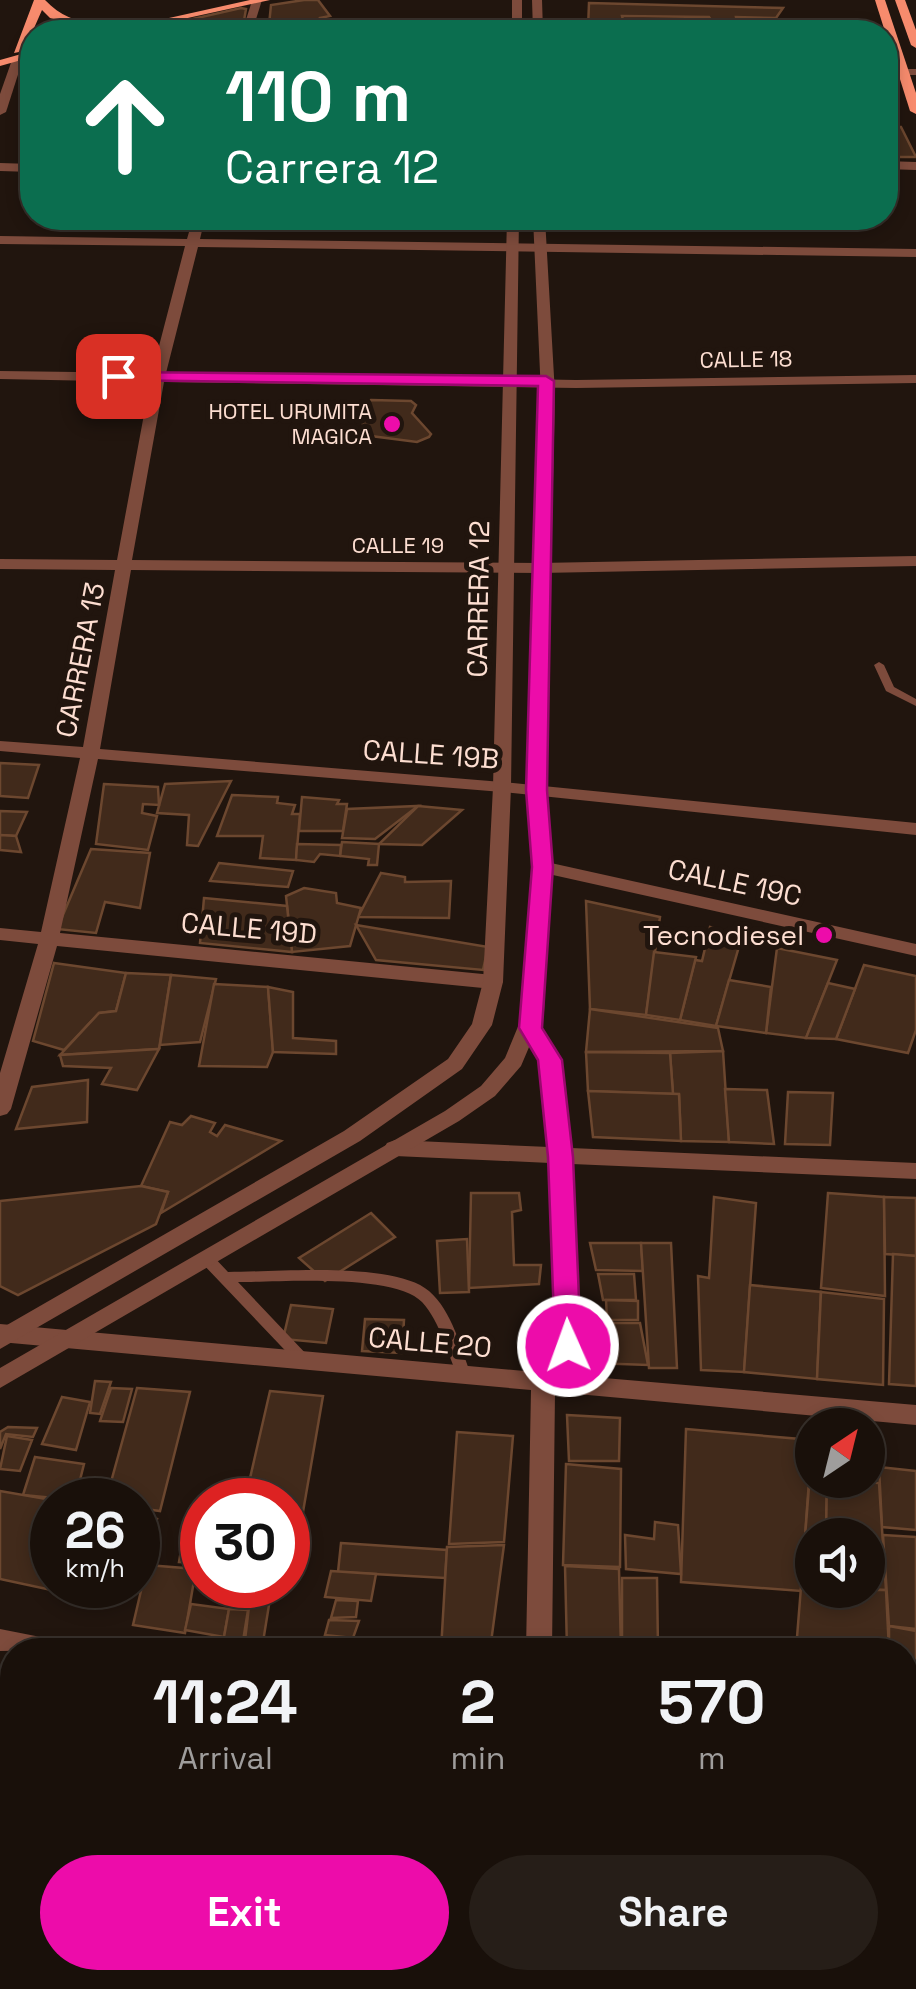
<!DOCTYPE html>
<html lang="en">
<head>
<meta charset="utf-8">
<style>
  :root { --surface:#19100a; --page:#261e18; --text:#f1f3f6; --muted:#9f9d9c; --line:#37302b; --accent:#ed0caa }
  body { margin:0; font-family:"Space Grotesk",sans-serif; background:var(--page); color:var(--text); height:100vh; display:flex; flex-direction:column; font-size:38px; white-space:nowrap }
  * { box-sizing:border-box; margin:0 }
  p { font-size:32px; color:var(--muted) }
  .icon { flex:none; width:55px; height:55px; fill:none; stroke:currentColor; stroke-width:2; stroke-linecap:round; stroke-linejoin:round }
  .map { position:relative; flex:1; overflow:hidden }
  .side { position:absolute; left:0px; top:1638px; width:918px; height:352px; display:flex; flex-direction:column; background:var(--surface); border-radius:40px 40px 0 0; box-shadow:0 5px 15px #0003,0 0 0 2px var(--line) }
  .side>* { flex:none }
  .top-card { position:absolute; left:20px; top:20px; width:878px; height:210px; border-radius:40px; box-shadow:0 5px 15px #0003,0 0 0 2px var(--line); background:#0b6e4f; color:#fff; overflow:hidden }
  .needle { width:65px; rotate:35deg }
  .fabs { position:absolute; left:795px; top:1408px; display:grid; gap:20px }
  .fabs a { display:grid; place-items:center; width:90px; height:90px; border-radius:50%; background:var(--surface); box-shadow:0 5px 15px #0003,0 0 0 2px var(--line); font-size:50px }
  .speed { position:absolute; left:30px; top:1478px; display:flex; gap:20px; font-size:50px; font-weight:700; text-align:center }
  .speed>* { display:grid; place-content:center; width:130px; height:130px; border-radius:50%; background:var(--surface); box-shadow:0 5px 15px #0003,0 0 0 2px var(--line); line-height:1 }
  .speed small { font-size:25px; font-weight:400 }
  .speed .limit { border:15px solid #d22; background:#fff; color:#111 }
  .pin { position:absolute; display:grid; place-items:center; width:85px; height:85px; color:#fff; margin:-42px; border-radius:20px; box-shadow:0 5px 15px #0006 }
  .me { position:absolute; width:110px; margin:-55px; rotate:358deg; stroke-linejoin:round; filter:drop-shadow(0 0 8px #0008) }
  .turn { display:flex; align-items:center; gap:35px; height:210px; padding:0 40px; font-size:45px }
  .turn .icon { width:130px; height:130px; stroke-width:2.5 }
  .turn b { display:block; font-size:70px; line-height:85px }
  .eta { display:flex; justify-content:space-evenly; align-items:center; height:170px; text-align:center }
  .eta b { font-size:60px; font-weight:800; line-height:70px }
  .action { display:flex; gap:20px; margin-top:auto; padding:20px 40px }
  .action a { flex:1; height:115px; border-radius:60px; background:var(--accent); color:#fff; font-size:40px; font-weight:800; line-height:115px; text-align:center }
  .action a+a { background:var(--page); color:var(--text) }
  .map>svg:first-child { display:block }
  .building { fill:#412a1b; stroke:#6c472f; stroke-width:2.5 }
  .lines { fill:none; stroke-linecap:round; stroke-linejoin:round }
  .service { fill:#7d4b3c; fill-rule:evenodd }
  .minor { fill:#7d4b3c; fill-rule:evenodd }
  .tertiary { fill:#7d4b3c; fill-rule:evenodd }
  .secondary { fill:#f78b6d; fill-rule:evenodd }
  .route { fill:#ed0caa; stroke:#9a086e; stroke-width:2.5 }
  .poi-dot { fill:#ed0caa; stroke:#21150e; stroke-width:4 }
  .labels { text-anchor:middle; dominant-baseline:central; stroke-width:10; stroke-linejoin:round; paint-order:stroke }
  .far-street-label { font-size:22px; fill:#fdded1; stroke:#21150e }
  .far-poi-label { font-size:22px; fill:#fdded1; stroke:#21150e; text-anchor:end }
  .street-label { font-size:28px; fill:#fdded1; stroke:#21150e }
  .poi-label { font-size:28px; fill:#fdded1; stroke:#21150e; text-anchor:end }
</style>
</head>
<body>
<div class="map">
<svg width="916" height="1989" viewBox="0 0 916 1989">
  <rect width="100%" height="100%" fill="#21150e"/>
  <g class="building">
    <path d="M304 0H318L330 16 320 18 322 26 269 25 271 5Z"/>
    <path d="M589 3 783 8 776 18 736 17 739 32H720L709 17 622 16 625 29H588Z"/>
    <path d="M241 8 246 9 242 32H135Z"/>
    <path d="M802 22 834 24V32H803Z"/>
    <path d="M269 25 335 26V32H267Z"/>
    <path d="M885 127H901L916 157H885Z"/>
    <path d="M371 400 411 401 416 405 412 413 431 434 429 437 417 442 371 436 358 417Z"/>
    <path d="M0 763 39 765 28 798 0 796Z"/>
    <path d="M231 781 198 846 187 845 189 815 157 813 165 784Z"/>
    <path d="M104 784 158 787 159 805 143 804 142 813 157 816 148 850 96 844Z"/>
    <path d="M232 795 278 797 277 803 295 805 292 814H300L296 860 260 858 263 836H217Z"/>
    <path d="M302 797 339 800 337 804H347L343 831H299Z"/>
    <path d="M418 806 375 839 342 838 347 809Z"/>
    <path d="M418 806 462 810 422 845 379 844Z"/>
    <path d="M0 811 27 812 16 836 0 835Z"/>
    <path d="M0 835 16 836 21 852 0 850Z"/>
    <path d="M342 842 379 844 377 865H368L369 859 340 856Z"/>
    <path d="M297 844 341 845 340 856 320 854 314 862 296 860Z"/>
    <path d="M91 849 150 853 140 908 105 902 96 933 57 929Z"/>
    <path d="M219 863 293 871 288 887 210 881Z"/>
    <path d="M381 873 405 877V882L451 881 449 918 358 917Z"/>
    <path d="M304 888 336 893 337 903 361 908 350 946 292 952 286 896Z"/>
    <path d="M204 898 287 906 292 952 200 943Z"/>
    <path d="M586 901 660 917 646 1015 590 1009Z"/>
    <path d="M356 925 488 947 483 970 376 960Z"/>
    <path d="M710 927 742 936 716 1026 680 1020 695 960 702 961Z"/>
    <path d="M777 948 837 960 806 1038 766 1033Z"/>
    <path d="M654 952 696 957 680 1020 646 1015Z"/>
    <path d="M54 963 126 973 116 1011 99 1013 64 1050 33 1041Z"/>
    <path d="M864 965 916 976V1030L908 1053 836 1039Z"/>
    <path d="M126 973 171 975 159 1049 60 1055 99 1013 116 1011Z"/>
    <path d="M171 975 216 979 200 1042 160 1045Z"/>
    <path d="M729 980 771 987 766 1033 716 1026Z"/>
    <path d="M828 983 855 989 836 1039 806 1038Z"/>
    <path d="M214 984 268 987 273 1052 267 1067 199 1066Z"/>
    <path d="M268 987 293 992V1038L336 1041V1054L273 1052Z"/>
    <path d="M590 1009 718 1028 723 1051 586 1052Z"/>
    <path d="M159 1049 137 1090 102 1084 111 1068 63 1066 60 1055Z"/>
    <path d="M723 1051 729 1142 681 1141 679 1095 673 1094 670 1053Z"/>
    <path d="M586 1052 670 1053 673 1094 588 1091Z"/>
    <path d="M88 1080 87 1122 16 1129 32 1087Z"/>
    <path d="M725 1089 767 1090 774 1144 729 1142Z"/>
    <path d="M588 1091 679 1094 681 1141 593 1137Z"/>
    <path d="M788 1092 833 1093 830 1145 785 1144Z"/>
    <path d="M191 1116 215 1123 210 1132 217 1136 225 1125 281 1141 161 1213 168 1192 141 1186 170 1122 182 1125Z"/>
    <path d="M141 1186 168 1192 156 1224 18 1295 0 1286V1201Z"/>
    <path d="M471 1193H519L521 1210 512 1212 514 1265H541L539 1284 469 1288Z"/>
    <path d="M828 1193 884 1197 885 1296 821 1288Z"/>
    <path d="M714 1197 756 1203 744 1372 701 1370 698 1276 709 1278Z"/>
    <path d="M884 1197 916 1198V1256L885 1254Z"/>
    <path d="M371 1213 395 1237 325 1281 299 1258Z"/>
    <path d="M467 1239 469 1292 440 1293 437 1241Z"/>
    <path d="M590 1243H641L643 1271 596 1270Z"/>
    <path d="M641 1243H671L677 1368H649Z"/>
    <path d="M893 1254 916 1256V1386L889 1384Z"/>
    <path d="M598 1274H634L636 1300H603Z"/>
    <path d="M750 1285 821 1292 817 1379 744 1372Z"/>
    <path d="M821 1292 884 1299 883 1385 817 1379Z"/>
    <path d="M606 1300 638 1301V1320H607Z"/>
    <path d="M291 1305 333 1309 326 1343 283 1339Z"/>
    <path d="M589 1311 607 1313V1323H640L648 1365 592 1363Z"/>
    <path d="M365 1319 404 1320 402 1353 362 1351Z"/>
    <path d="M95 1381 111 1382 100 1414 90 1413Z"/>
    <path d="M111 1388 132 1389 123 1422 100 1421Z"/>
    <path d="M137 1388 190 1392 160 1511 138 1508V1500H106Z"/>
    <path d="M270 1391 323 1396 303 1512 288 1511V1500H245Z"/>
    <path d="M62 1397 90 1402 76 1450 42 1444Z"/>
    <path d="M567 1415 620 1418 619 1461H569Z"/>
    <path d="M8 1427 37 1428 33 1437 6 1434 0 1449V1432Z"/>
    <path d="M686 1429 812 1440 801 1591 681 1582Z"/>
    <path d="M457 1432 513 1436 504 1542 449 1544Z"/>
    <path d="M7 1436 32 1440 20 1471 0 1469Z"/>
    <path d="M812 1449V1480H827L826 1535H812V1590H886L889 1650H796Z"/>
    <path d="M35 1457 84 1464 75 1500 23 1495Z"/>
    <path d="M566 1464 621 1469 620 1567 563 1565Z"/>
    <path d="M879 1467 916 1471V1530L882 1527Z"/>
    <path d="M827 1480 879 1483 886 1590 868 1589V1535H826Z"/>
    <path d="M0 1491 52 1500V1585H117L112 1603 0 1579Z"/>
    <path d="M138 1515 157 1519 143 1582 138 1581Z"/>
    <path d="M186 1521 202 1523V1563L179 1562Z"/>
    <path d="M655 1522 678 1525 681 1574 626 1569 625 1535 654 1539Z"/>
    <path d="M883 1535 916 1537V1629L889 1626Z"/>
    <path d="M341 1543 447 1550 445 1578 338 1572Z"/>
    <path d="M504 1545 490 1650H441L447 1547Z"/>
    <path d="M147 1565 196 1569 185 1633 133 1625Z"/>
    <path d="M565 1566 619 1569 621 1650H567Z"/>
    <path d="M331 1571 376 1574 371 1601 325 1597Z"/>
    <path d="M622 1578H657L658 1650H622Z"/>
    <path d="M250 1598 269 1605 263 1642 245 1640Z"/>
    <path d="M336 1600 358 1601 356 1617 331 1618Z"/>
    <path d="M191 1604 229 1609 224 1637 185 1630Z"/>
    <path d="M229 1609 248 1610 243 1641 224 1637Z"/>
    <path d="M329 1620 359 1621 353 1638 325 1635Z"/>
    <path d="M889 1626 916 1631V1666L905 1664V1650H889Z"/>
    <path d="M905 1715 916 1717V1797L905 1795Z"/>
    <path d="M0 1871H12L10 1937 0 1936Z"/>
    <path d="M905 1872 916 1873V1932L905 1931Z"/>
    <path d="M0 1936 12 1937 8 1989H0Z"/>
  </g>
  <g class="lines">
    <g class="service">
      <path d="M879 662 884 665 894 687 916 699V706L886 691 874 665Z"/>
      <path d="M206 1253 211 1254 228 1272C275 1272 394 1261 429 1291 452 1311 461 1348 471 1375L469 1379 464 1381 459 1379C447 1353 441 1323 422 1302 395 1273 278 1282 238 1282L309 1357 311 1361 309 1365 304 1367 299 1365 201 1262 199 1258 201 1254Z"/>
    </g>
    <g class="minor">
      <path d="M262 0 252 32H242L252 1Z"/>
      <path d="M13 57 23 59 6 112 0 115V94Z"/>
      <rect x="885" y="69" width="31" height="6"/>
      <path d="M885 161 916 162V170L885 169Z"/>
      <path d="M0 163 32 164V172L0 171Z"/>
      <path d="M193 218H205L200 239 916 249V257L198 247 166 373 576 380 916 375V383L576 388 164 382 132 560 540 563 916 556V566L540 573 131 570 100 749 502 782 916 823V835L502 792 98 759 60 933 493 975 503 982 493 989 57 946 11 1109 7 1114 0 1116V1073L38 944 0 940V928L41 932 80 758 0 751V741L83 747 115 570 0 569V559L117 560 150 382 0 379V371L152 373 185 246 0 244V236L187 239Z"/>
      <path d="M542 861 916 944V956L535 871 533 867 535 863Z"/>
      <path d="M530 1022 537 1024 560 1060 571 1148 916 1163V1179L572 1164 581 1376 916 1405V1425L555 1392 552 1650H526L531 1390 0 1342V1324L558 1374 550 1163 395 1156 387 1153 384 1148 387 1143 395 1140 549 1147 540 1060 520 1029Z"/>
      <path d="M0 1629 66 1642 70 1650 0 1651Z"/>
      <path d="M905 1796 916 1799V1825L905 1822Z"/>
    </g>
    <g class="tertiary">
      <rect x="512" y="0" width="10" height="32"/>
      <path d="M532 0H542L543 32H533Z"/>
      <path d="M507 218H519L511 787 503 982 492 1025 462 1069 360 1141 0 1349V1329L344 1131 448 1059 472 1024 483 982 493 787Z"/>
      <path d="M533 218H545L555 394 546 790 551 867 544 1012 521 1066 495 1096 459 1121 0 1388V1368L445 1111 481 1086 505 1058 524 1012 533 867 528 790 541 394Z"/>
    </g>
    <g class="secondary">
      <path d="M34 0H45C68 24 92 26 123 18L128 21 93 32H77L85 28 50 18 42 10 24 51 14 53Z"/>
      <path d="M250 0H270L124 32H106Z"/>
      <path d="M875 0H885L916 93V114L910 111Z"/>
      <path d="M895 0H905L916 30V48L911 45Z"/>
      <path d="M32 51V57L0 66V60Z"/>
    </g>
  </g>
  <path class="route" d="M118 372 546 376 554 381 547 790 553 867 542 1028 562 1060 573 1157 581 1346 577 1353 568 1356 559 1353 555 1346 548 1157 538 1060 519 1028 532 867 526 790 538 386 113 380 110 376Z"/>
  <g class="poi-dot">
    <circle cx="392" cy="424" r="10"/>
    <circle cx="824" cy="935" r="10"/>
  </g>
  <g class="labels">
    <g class="far-street-label">
      <text transform="translate(746 359) rotate(-1)">CALLE 18</text>
      <text x="398" y="545">CALLE 19</text>
    </g>
    <g class="far-poi-label">
      <text x="372" y="411">HOTEL URUMITA<tspan x="372" dy="25">MAGICA</tspan></text>
    </g>
    <g class="street-label">
      <text transform="translate(478 599) rotate(-89)">CARRERA 12</text>
      <text transform="translate(80 660) rotate(-79)">CARRERA 13</text>
      <text transform="translate(431 754) rotate(4)">CALLE 19B</text>
      <text transform="translate(735 882) rotate(12)">CALLE 19C</text>
      <text transform="translate(249 928) rotate(5)">CALLE 19D</text>
      <text transform="translate(430 1342) rotate(5)">CALLE 20</text>
    </g>
    <g class="poi-label">
      <text x="804" y="935">Tecnodiesel</text>
    </g>
  </g>
</svg>
<div class="fabs">
<a><svg class="needle" viewBox="-14 -14 28 28"><path d="M0-13l5 13h-10z" fill="#e53935"/><path d="M0 13l5-13h-10z" fill="#9f9d9c"/></svg></a>
<a><svg class="icon" aria-label="sound" viewBox="0 0 24 24"><path d="M4 9h4l5-4v14l-5-4H4zM17 9q2 3 0 6"/></svg></a>
</div>
<div class="speed"><div>26<small>km/h</small></div><div class="limit">30</div></div>
<div class="pin" style="left:118px;top:376px;background:#d93025"><svg class="icon" aria-label="arrive" viewBox="0 0 24 24"><path d="M6 21V4h12l-3 4 3 4H6"/></svg></div>
<svg class="me" style="left:568px;top:1346px" viewBox="-20 -20 40 40"><circle r="17" fill="#ed0caa" stroke="#fff" stroke-width="3"/><path d="M0-11L8 9 0 5-8 9z" fill="#fff"/></svg>
<div class="top-card">
<div class="turn"><svg class="icon" aria-label="ahead" viewBox="0 0 24 24"><path d="M12 20V5M6 11l6-6 6 6"/></svg><div><b>110 m</b>Carrera 12</div></div>
</div>
<section class="side">
<div class="eta">
<div><b>11:24</b><p>Arrival</p></div>
<div><b>2</b><p>min</p></div>
<div><b>570</b><p>m</p></div>
</div>
<div class="action"><a>Exit</a><a>Share</a></div>
</section>
</div>
</body>
</html>
